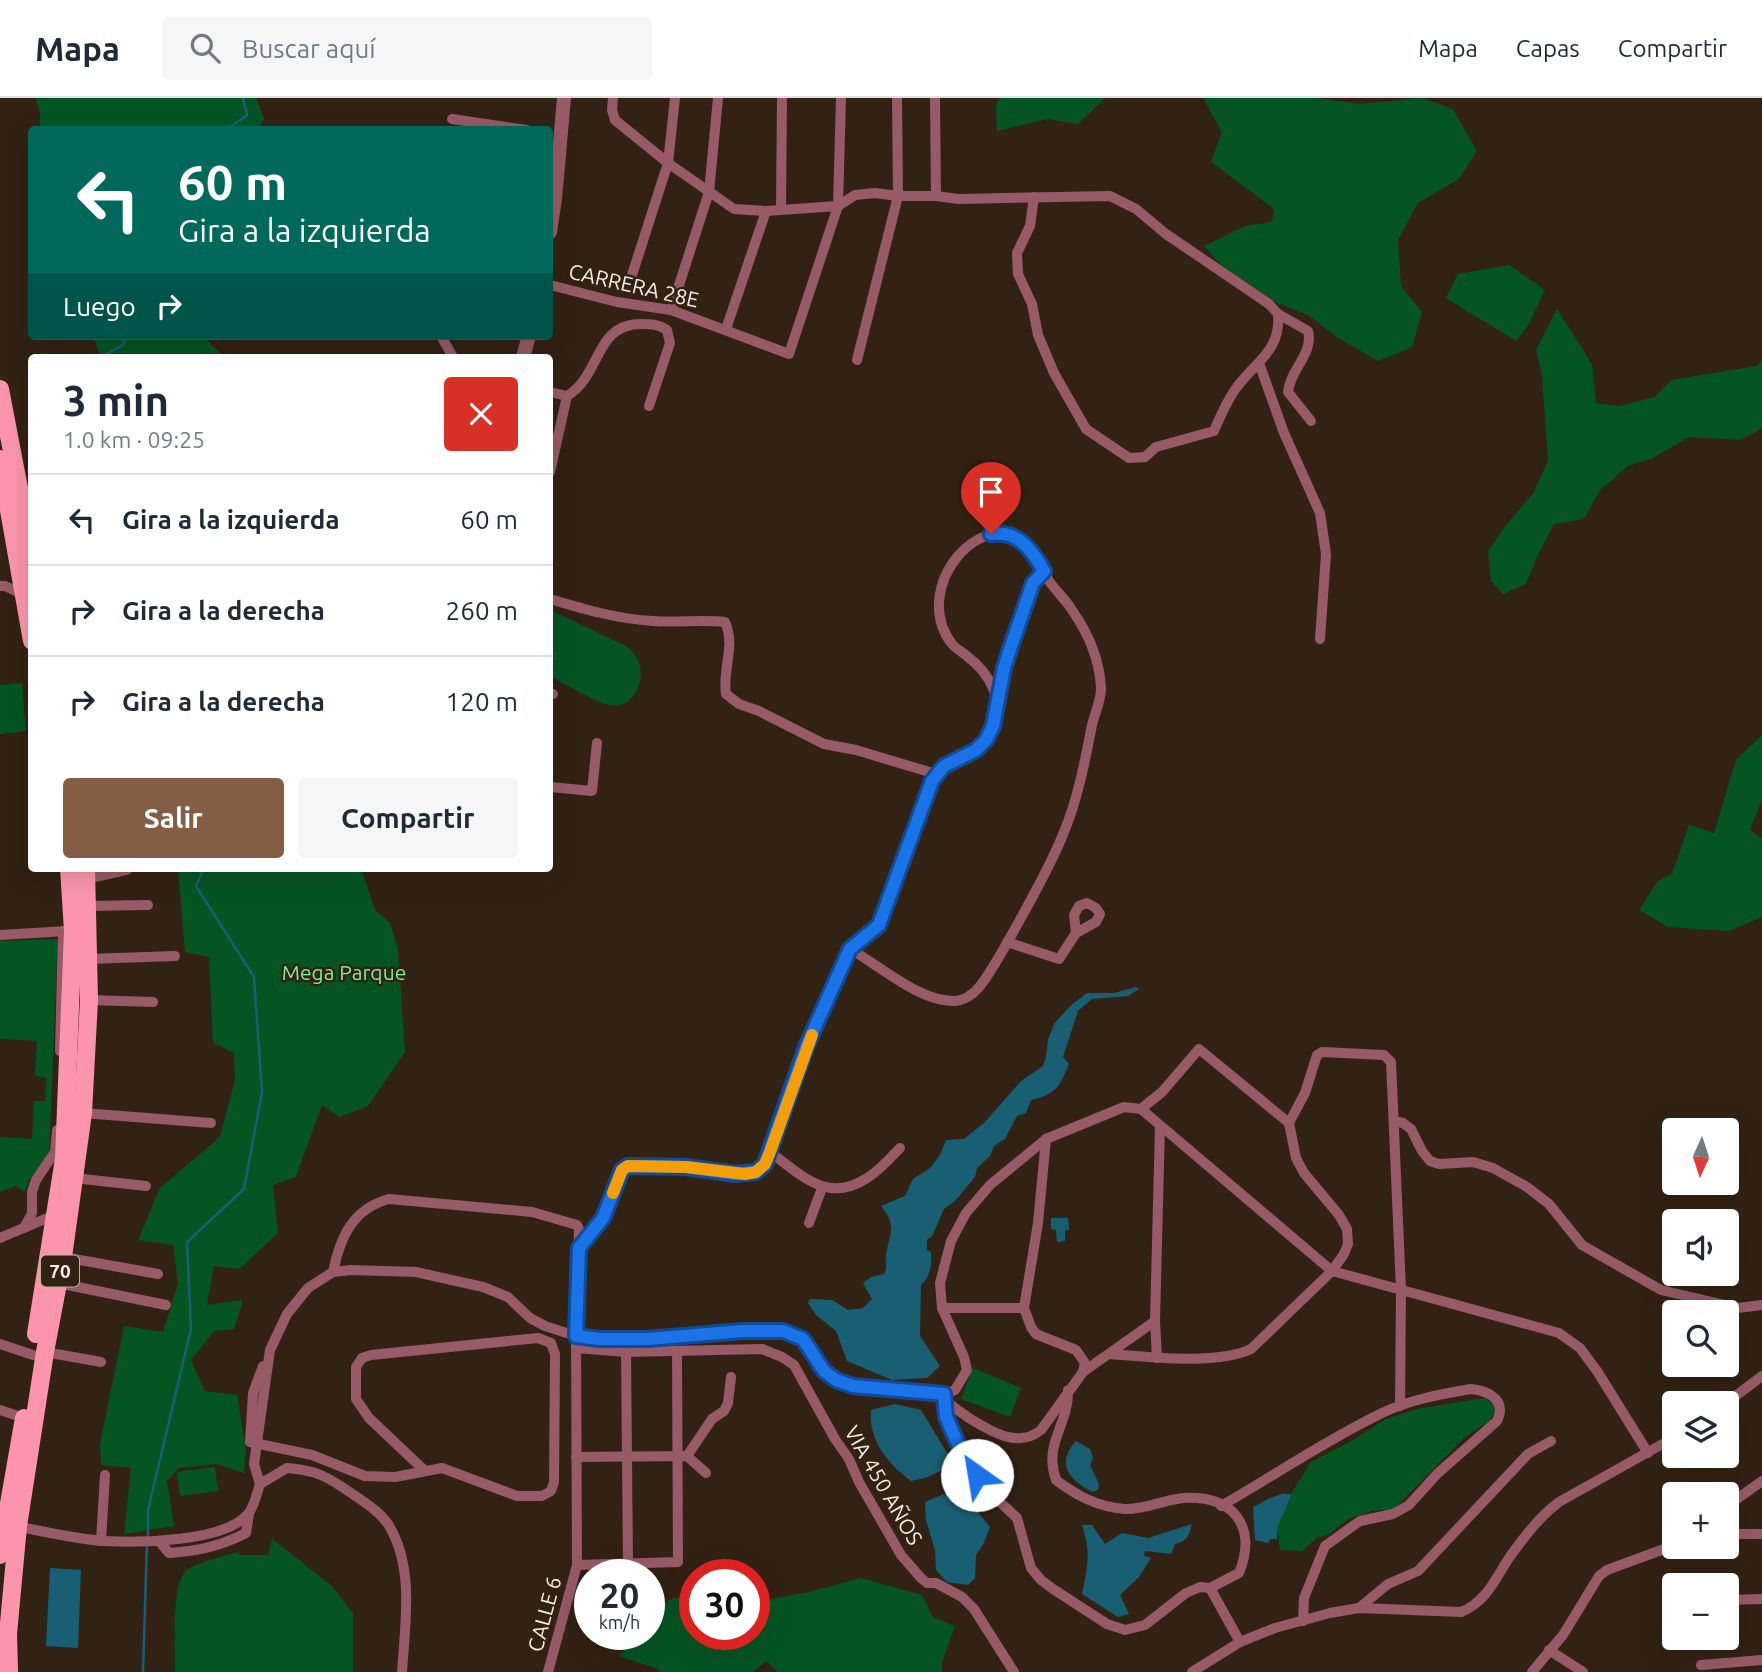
<!DOCTYPE html>
<html lang="es">
<head>
<meta charset="utf-8">
<style>
  :root { --surface:#fff; --page:#f6f6f7; --text:#1f2937; --muted:#747a83; --line:#e0e1e3; --accent:#835d44 }
  body { margin:0; font-family:Ubuntu,sans-serif; background:var(--page); color:var(--text); height:100vh; display:flex; flex-direction:column; font-size:26px; white-space:nowrap }
  * { box-sizing:border-box; margin:0 }
  p { font-size:23px; color:var(--muted) }
  .icon { flex:none; width:38px; height:38px; fill:none; stroke:currentColor; stroke-width:2; stroke-linecap:round; stroke-linejoin:round }
  .map { position:relative; flex:1; overflow:hidden }
  .panel { position:absolute; left:28px; top:256px; width:525px; height:518px; display:flex; flex-direction:column; background:var(--surface); border-radius:7px; box-shadow:0 7px 28px #0002 }
  .panel>* { flex:none }
  .guide { position:absolute; left:28px; top:28px; width:525px; height:214px; border-radius:7px; box-shadow:0 7px 28px #0002; background:#00695c; color:#fff; overflow:hidden }
  .needle { width:46px; rotate:183deg }
  .controls { position:absolute; left:1662px; top:1020px; display:grid; gap:14px }
  .controls a { display:grid; place-items:center; width:77px; height:77px; border-radius:7px; background:var(--surface); box-shadow:0 7px 28px #0002; font-size:35px }
  .speed { position:absolute; left:574px; top:1461px; display:flex; gap:14px; font-size:35px; font-weight:700; text-align:center }
  .speed>* { display:grid; place-content:center; width:91px; height:91px; border-radius:50%; background:var(--surface); box-shadow:0 7px 28px #0002; line-height:1 }
  .speed small { font-size:18px; font-weight:400 }
  .speed .limit { border:10px solid #d22; background:#fff; color:#111 }
  .pin { position:absolute; display:grid; place-items:center; width:60px; height:60px; color:#fff; margin:-72px -30px; border-radius:50% 50% 50% 0; rotate:-45deg; box-shadow:0 0 7px #0007 }
  .pin .icon { rotate:45deg }
  .me { position:absolute; width:77px; margin:-38px; rotate:328deg; stroke-linejoin:round; filter:drop-shadow(0 0 5px #0008) }
  .turn { display:flex; align-items:center; gap:24px; height:147px; padding:0 35px; font-size:32px }
  .turn .icon { width:91px; height:91px; stroke-width:2.5 }
  .turn b { display:block; font-size:49px; line-height:60px }
  .then { display:flex; align-items:center; height:66px; padding:0 35px; background:#0003; gap:14px; font-size:26px }
  .round { display:grid; place-items:center; flex:none; width:74px; height:74px; border-radius:7px; background:var(--page) }
  .headline { display:flex; align-items:center; justify-content:space-between; height:119px; padding:0 35px }
  h1 { font-size:42px; font-weight:700; line-height:52px }
  .action { display:flex; gap:14px; margin-top:auto; padding:14px 35px }
  .action a { flex:1; height:80px; border-radius:7px; background:var(--accent); color:#fff; font-size:28px; font-weight:700; line-height:80px; text-align:center }
  .action a+a { background:var(--page); color:var(--text) }
  ul { padding:0; list-style:none }
  li { display:flex; align-items:center; gap:21px; height:91px; padding:0 35px; border-top:2px solid var(--line) }
  li div { flex:1 }
  li b { display:block; font-size:26px }
  li em { font-style:normal }
  header { display:flex; align-items:center; gap:42px; box-sizing:border-box; height:98px; padding:0 35px; background:var(--surface); border-bottom:2px solid var(--line) }
  header strong { font-size:33px }
  nav { display:flex; gap:38px; margin-inline-start:auto; font-size:24px }
  .search { width:490px; height:63px; background:var(--page); display:flex; align-items:center; gap:18px; box-sizing:border-box; padding:0 24px; border-radius:7px; color:var(--muted); font-size:26px }
  .map>svg:first-child { display:block }
  .green { fill:#055523 }
  .water { fill:#195f74 }
  .lines { fill:none; stroke-linecap:round; stroke-linejoin:round }
  .stream { stroke:#195f74; stroke-width:2.5 }
  .minor { stroke:#985a67; stroke-width:10 }
  .tertiary { stroke:#985a67; stroke-width:14 }
  .primary { stroke:#fc95ac; stroke-width:18 }
  .route-casing { stroke:#114b97; stroke-width:18 }
  .route { stroke:#1a73e8; stroke-width:12 }
  .slow { stroke:#f59e0b; stroke-width:12 }
  .labels { text-anchor:middle; dominant-baseline:central; stroke-width:5; stroke-linejoin:round; paint-order:stroke }
  .shield { fill:#322213; stroke:#beb1a6; stroke-width:2 }
  .shield-label { font-size:19px; font-weight:bold; fill:#faeee5 }
  .street-label { font-size:21px; fill:#faeee5; stroke:#322213 }
  .park-label { font-size:21px; fill:#80ec97; stroke:#322213 }
</style>
</head>
<body>
<header>
<strong>Mapa</strong>
<div class="search"><svg class="icon" aria-label="search" viewBox="0 0 24 24"><circle cx="10" cy="10" r="6"/><path d="M15 15l6 6"/></svg>Buscar aquí</div>
<nav><a>Mapa</a><a>Capas</a><a>Compartir</a></nav>
</header>
<div class="map">
<svg width="1762" height="1574" viewBox="0 0 1762 1574">
  <rect width="100%" height="100%" fill="#322213"/>
  <g class="green">
    <path d="M35 0H256L264 21 259 31H40V14Z"/>
    <path d="M999 0H1105L1078 26 1048 21 997 33 996 9Z"/>
    <path d="M1203 0H1317L1359 6 1422 0 1453 11 1477 53 1459 81 1418 105 1398 142 1401 188 1422 214 1412 249 1378 263 1337 239 1308 217 1277 205 1221 167 1204 148 1245 128 1272 124 1274 111 1211 64 1222 34Z"/>
    <path d="M1509 167 1545 192 1527 229 1516 243 1446 200 1458 176Z"/>
    <path d="M1557 211 1592 266 1596 305 1618 308 1655 299 1671 282 1757 268 1762 262V330L1741 342 1689 339 1653 360 1628 368 1600 392 1584 421 1554 426 1536 461 1526 486 1503 496 1491 483 1488 453 1503 431 1534 394 1548 363 1542 277 1536 252Z"/>
    <path d="M93 238H203L224 259H101Z"/>
    <path d="M550 512 626 548C631 553 637 558 639 565 646 584 632 612 610 607 597 605 563 585 550 578Z"/>
    <path d="M22 585 26 633 0 636V587Z"/>
    <path d="M1762 637V701L1750 732 1762 741V819L1729 833 1668 829 1639 812 1658 783 1672 776 1689 727 1714 735 1736 662Z"/>
    <path d="M178 770H361L375 812 390 825 398 851 405 954 368 1008 340 1019 322 1007 296 1079 273 1087 278 1135 240 1171 214 1168 207 1207 243 1202 234 1231 214 1233 191 1262 205 1293 237 1297 246 1352 244 1375 217 1366 179 1370 167 1383 174 1428 124 1436 131 1370 101 1367 100 1346 124 1228 163 1234 178 1186 173 1147 138 1142 160 1090 220 1039 235 982 234 955 213 945 209 859 185 854Z"/>
    <path d="M58 841 49 1058 29 1082 25 1094 16 1088 0 1094V1039L32 1041 34 1003H45L46 980 35 978 37 943 0 941V843Z"/>
    <path d="M973 1270 1021 1290 1010 1319 961 1301Z"/>
    <path d="M1484 1300 1494 1306 1495 1315 1489 1323 1463 1341 1394 1411 1372 1413 1348 1421 1328 1437 1318 1439 1302 1453 1280 1452 1277 1427 1289 1405 1291 1396 1311 1364 1355 1341 1386 1321 1417 1311Z"/>
    <path d="M215 1369 218 1393 180 1398 177 1374Z"/>
    <path d="M272 1441 331 1487 353 1515V1574H175C176 1552 170 1486 187 1472 194 1466 229 1456 239 1454L240 1457H268Z"/>
    <path d="M861 1480 922 1497 933 1519 955 1528 942 1565V1574H778L766 1563 753 1574H661L658 1571 619 1558 638 1537 649 1536V1524L669 1502 695 1495V1536H754V1504L809 1494Z"/>
  </g>
  <g class="water">
    <path d="M1136 889 1139 891 1128 898 1092 901 1078 913 1063 959 1069 966C1059 989 1057 996 1031 1002L1026 1015 1017 1018 1005 1041 994 1048 990 1058 977 1070 975 1079 956 1102 944 1111 932 1138 927 1142V1152L931 1154C932 1166 931 1178 921 1187L920 1238 940 1268 927 1280 892 1282 847 1263 836 1233 816 1217 808 1205 810 1201 832 1202 848 1212 863 1210 872 1201 863 1185 871 1179 884 1176C888 1169 885 1167 886 1159 888 1136 899 1130 881 1108L905 1098 913 1081 930 1070 940 1057 946 1042 964 1041 985 1024 1021 983 1043 968 1046 959 1048 942 1054 926 1070 908 1087 895H1114Z"/>
    <path d="M1051 1120H1068L1069 1132H1065V1143L1057 1144 1056 1132 1051 1131Z"/>
    <path d="M895 1306 921 1312 949 1358V1369L925 1380 911 1383C888 1366 868 1342 871 1312Z"/>
    <path d="M1076 1343 1090 1351 1093 1360 1090 1367 1099 1386 1098 1392 1092 1394C1070 1382 1055 1366 1076 1343Z"/>
    <path d="M951 1393 967 1401 990 1429 983 1447 976 1457 975 1480 968 1487 947 1484 936 1472 935 1452 926 1422 925 1404Z"/>
    <path d="M1282 1396H1291C1288 1413 1275 1423 1277 1441H1270L1268 1445 1255 1442 1253 1409 1270 1400Z"/>
    <path d="M1192 1426C1189 1437 1188 1443 1175 1446L1171 1456 1145 1453 1144 1458 1151 1460 1139 1479 1120 1497 1129 1516 1118 1519 1082 1496C1088 1468 1091 1455 1082 1427H1092L1105 1446 1122 1435 1148 1440Z"/>
    <path d="M50 1470 81 1472 78 1550 46 1548Z"/>
  </g>
  <g class="lines">
    <g class="stream">
      <path d="M226 32 247 17 243 0"/>
      <path d="M101 259 123 247 126 238"/>
      <path d="M148 1438V1412L191 1231 187 1144 244 1091 262 994 254 879 196 788 204 770"/>
      <path d="M143 1574 147 1445"/>
    </g>
    <g class="minor">
      <path d="M613 0 612 12 615 22 668 65 734 111 766 113 838 108 855 97 875 95 898 98H936L958 101 1110 98 1136 111 1166 136 1269 206 1278 216 1308 233C1314 256 1290 271 1288 294L1311 323"/>
      <path d="M935 0 936 98"/>
      <path d="M452 21 527 32"/>
      <path d="M550 48 553 52 550 71"/>
      <path d="M1034 99 1030 128 1017 155 1018 176 1032 206 1038 237 1054 275 1086 331 1129 360 1145 359 1156 349 1214 333C1221 317 1227 302 1237 289 1256 263 1281 253 1278 216"/>
      <path d="M781 111 782 0"/>
      <path d="M632 177 668 65 675 0"/>
      <path d="M550 187 617 204 671 212 789 256 838 108 841 0"/>
      <path d="M671 212 709 94 718 0"/>
      <path d="M726 231 766 113"/>
      <path d="M441 238 453 259"/>
      <path d="M857 262 898 98 897 0"/>
      <path d="M1259 265 1284 335 1320 415 1326 456 1320 541"/>
      <path d="M550 294 567 298C602 277 594 226 641 226 651 226 658 226 667 232L670 245 649 308"/>
      <path d="M550 374 567 298"/>
      <path d="M0 488H5L22 496"/>
      <path d="M550 501C583 511 617 521 653 523 677 525 700 521 725 524 736 548 722 571 726 596L739 606 759 613 824 646 856 652 936 676"/>
      <path d="M550 595 553 596"/>
      <path d="M999 604C1002 579 1008 558 1017 534 1025 511 1028 491 1044 473"/>
      <path d="M550 689 592 693 597 645"/>
      <path d="M88 808 148 807"/>
      <path d="M0 837 67 833"/>
      <path d="M1007 844 1059 861 1076 835 1096 824 1100 816 1096 810 1087 805 1079 808 1074 817 1076 835"/>
      <path d="M89 861 175 858"/>
      <path d="M89 902 153 904"/>
      <path d="M60 953 63 833"/>
      <path d="M1141 1011 1332 1173 1559 1235 1580 1250 1597 1273 1648 1355"/>
      <path d="M83 1015 211 1025"/>
      <path d="M1394 1023 1403 1025 1411 1031 1422 1053 1430 1063 1439 1066 1473 1064 1493 1070 1527 1089 1549 1106 1582 1147 1661 1192 1738 1210 1762 1207"/>
      <path d="M1289 1025 1305 995 1317 957 1322 954 1384 957 1391 964 1401 1191 1400 1308"/>
      <path d="M1046 1041 1038 1125 1024 1210 1031 1229 1036 1236 1076 1252 1085 1265 1083 1274"/>
      <path d="M770 1054C801 1077 828 1106 867 1080 879 1073 890 1060 900 1050"/>
      <path d="M74 1080 146 1088"/>
      <path d="M809 1125 822 1090"/>
      <path d="M24 1130 32 1115V1094L36 1082 55 1054 57 1032"/>
      <path d="M0 1140 57 1116"/>
      <path d="M579 1150 603 1120 622 1072 628 1068 686 1069 735 1076 756 1074 765 1066 806 949 850 851 879 827 932 683C948 656 981 660 994 628 1004 601 989 575 968 559 963 554 956 551 952 546 931 519 937 483 958 458 979 434 1012 424 1034 455 1040 464 1044 474 1049 483 1056 493 1066 502 1072 512 1088 535 1100 563 1101 591 1101 602 1095 615 1092 627 1085 663 1078 700 1064 734 1051 767 1033 798 1016 829 1005 848 994 870 980 888 974 896 964 903 953 903 919 903 880 868 850 851"/>
      <path d="M63 1159 158 1176"/>
      <path d="M333 1174C340 1140 352 1111 389 1101L532 1114 577 1127 579 1131 576 1238 577 1467 548 1574"/>
      <path d="M58 1185 166 1207"/>
      <path d="M942 1210H1024"/>
      <path d="M0 1246 33 1257"/>
      <path d="M576 1250 626 1254 762 1251 782 1259 794 1267 835 1341 849 1361 859 1384 901 1457 921 1480 927 1485H936L962 1499 974 1511 1014 1574"/>
      <path d="M45 1254 101 1264"/>
      <path d="M626 1254 628 1466"/>
      <path d="M1157 1260 1155 1223 1160 1028"/>
      <path d="M263 1268 253 1295 250 1344 312 1357 365 1378 395 1379 442 1370 517 1398H542L551 1393 554 1384 555 1256 551 1245 538 1240 371 1257 362 1260 356 1269V1301L369 1320 425 1373"/>
      <path d="M944 1298C948 1307 961 1314 969 1320 990 1333 1018 1351 1041 1332L1083 1274 1155 1223"/>
      <path d="M946 1302V1319L968 1363 986 1391 1017 1420 1031 1470 1041 1482 1053 1491 1107 1526 1125 1532 1145 1527 1186 1495 1200 1489 1210 1490 1239 1475C1258 1428 1233 1397 1183 1400 1163 1402 1145 1412 1125 1411 1098 1409 1077 1398 1056 1382 1043 1345 1069 1327 1068 1292"/>
      <path d="M1725 1306 1762 1278"/>
      <path d="M0 1312 24 1320"/>
      <path d="M687 1358 712 1321 724 1313 728 1305 731 1279"/>
      <path d="M576 1359 687 1358 706 1375"/>
      <path d="M287 1370C316 1372 328 1379 351 1395 364 1404 379 1413 388 1426 415 1469 405 1526 402 1574"/>
      <path d="M260 1386 254 1366 270 1252 287 1216 308 1190 333 1174 351 1172 416 1174 483 1189 508 1199 530 1220 545 1228 576 1238 600 1241 648 1242 743 1233H783L803 1241 824 1273 836 1282 853 1288 944 1296 955 1292 967 1272 964 1259 942 1210 940 1185 951 1143 966 1115 990 1087 1046 1041 1124 1009 1141 1011 1162 994 1199 951 1289 1025 1296 1060 1304 1075 1339 1117 1347 1131 1348 1146 1344 1156 1332 1173 1251 1251C1218 1267 1148 1259 1110 1256"/>
      <path d="M260 1386 287 1370"/>
      <path d="M1221 1408C1275 1377 1326 1342 1382 1315 1409 1302 1441 1296 1471 1291 1489 1293 1507 1302 1497 1323L1437 1376 1409 1407 1393 1416 1360 1423 1325 1448 1304 1500 1303 1523"/>
      <path d="M1727 1408 1762 1383"/>
      <path d="M14 1428C43 1433 74 1441 104 1443 138 1445 225 1444 248 1416 254 1409 257 1395 260 1386"/>
      <path d="M1727 1436H1762"/>
      <path d="M101 1443 105 1377"/>
      <path d="M159 1443 169 1455C198 1453 221 1448 246 1435L249 1416"/>
      <path d="M577 1467 678 1464 677 1254"/>
      <path d="M1210 1490 1240 1544"/>
      <path d="M1727 1502 1762 1501"/>
      <path d="M1359 1510 1388 1486 1418 1473 1528 1356 1551 1343"/>
      <path d="M1549 1552 1583 1574"/>
      <path d="M1701 1567 1762 1562"/>
      <path d="M1192 1574 1240 1544 1275 1530 1330 1515 1359 1510 1461 1514C1487 1504 1496 1479 1511 1457 1526 1437 1539 1419 1559 1404L1675 1339"/>
      <path d="M1532 1574 1563 1537 1599 1478 1607 1472 1675 1447"/>
    </g>
    <g class="tertiary">
      <path d="M550 134 555 101 564 0"/>
      <path d="M523 259 529 238"/>
      <path d="M87 779 126 770"/>
    </g>
    <g class="primary">
      <path d="M0 291 32 458"/>
      <path d="M0 361 32 543"/>
      <path d="M36 1236 64 1061 73 833 69 770"/>
      <path d="M0 1457 24 1320"/>
      <path d="M9 1574 8 1536 18 1428 45 1254 63 1159 83 1015 89 902 86 770"/>
    </g>
  </g>
  <g class="lines">
    <g class="route-casing">
      <path id="route" d="M977 1377 959 1348 946 1319 944 1296 853 1288 836 1282 824 1273 803 1241 783 1233H743L648 1241H600L576 1238 579 1150 603 1120 622 1072 628 1068 686 1069 735 1076 756 1074 765 1066 806 949 850 851 879 827 932 683 944 668 976 652 986 642 993 628 1004 570 1011 548 1033 485 1044 473C1032 452 1018 432 991 436"/>
    </g>
    <use href="#route" class="route"/>
    <path class="slow" d="M613 1095 622 1072 628 1068 686 1069 745 1076 756 1074 765 1066 770 1054 812 937"/>
  </g>
  <g class="labels">
    <rect class="shield" x="41" y="1157.5" width="38" height="31" rx="5"/>
    <g class="shield-label">
      <text x="60" y="1173">70</text>
    </g>
    <g class="street-label">
      <text transform="translate(634 187) rotate(13)">CARRERA 28E</text>
      <text transform="translate(884 1387) rotate(60)">VIA 450 AÑOS</text>
      <text transform="translate(544 1516) rotate(-75)">CALLE 6</text>
    </g>
    <g class="park-label">
      <text x="344" y="874">Mega Parque</text>
    </g>
  </g>
</svg>
<div class="controls">
<a><svg class="needle" viewBox="-14 -14 28 28"><path d="M0-13l5 13h-10z" fill="#e53935"/><path d="M0 13l5-13h-10z" fill="#747a83"/></svg></a>
<a><svg class="icon" aria-label="sound" viewBox="0 0 24 24"><path d="M4 9h4l5-4v14l-5-4H4zM17 9q2 3 0 6"/></svg></a>
<a><svg class="icon" aria-label="search" viewBox="0 0 24 24"><circle cx="10" cy="10" r="6"/><path d="M15 15l6 6"/></svg></a>
<a><svg class="icon" aria-label="layers" viewBox="0 0 24 24"><path d="M12 4l9 5-9 5-9-5zM3 14l9 5 9-5"/></svg></a>
<a>+</a>
<a>−</a>
</div>
<div class="speed"><div>20<small>km/h</small></div><div class="limit">30</div></div>
<div class="pin" style="left:991px;top:436px;background:#d93025"><svg class="icon" aria-label="arrive" viewBox="0 0 24 24"><path d="M6 21V4h12l-3 4 3 4H6"/></svg></div>
<svg class="me" style="left:977px;top:1377px" viewBox="-20 -20 40 40"><circle r="19" fill="#fff"/><path d="M0-13L10 11 0 6-10 11z" fill="#1a73e8"/></svg>
<div class="guide">
<div class="turn"><svg class="icon" aria-label="left" viewBox="0 0 24 24"><path d="M17 20v-9H6M10 6l-5 5 5 5"/></svg><div><b>60 m</b>Gira a la izquierda</div></div>
<div class="then">Luego<svg class="icon" aria-label="right" viewBox="0 0 24 24"><path d="M7 20v-9h11M14 6l5 5-5 5"/></svg></div>
</div>
<section class="panel">
<div class="headline"><div><h1>3 min</h1><p>1.0 km · 09:25</p></div><a class="round" style="background:#d93025;color:#fff"><svg class="icon" aria-label="close" viewBox="0 0 24 24"><path d="M6 6l12 12M18 6L6 18"/></svg></a></div>
<ul>
<li><svg class="icon" aria-label="left" viewBox="0 0 24 24"><path d="M17 20v-9H6M10 6l-5 5 5 5"/></svg><div><b>Gira a la izquierda</b></div><em>60 m</em></li>
<li><svg class="icon" aria-label="right" viewBox="0 0 24 24"><path d="M7 20v-9h11M14 6l5 5-5 5"/></svg><div><b>Gira a la derecha</b></div><em>260 m</em></li>
<li><svg class="icon" aria-label="right" viewBox="0 0 24 24"><path d="M7 20v-9h11M14 6l5 5-5 5"/></svg><div><b>Gira a la derecha</b></div><em>120 m</em></li>
</ul>
<div class="action"><a>Salir</a><a>Compartir</a></div>
</section>
</div>
</body>
</html>
